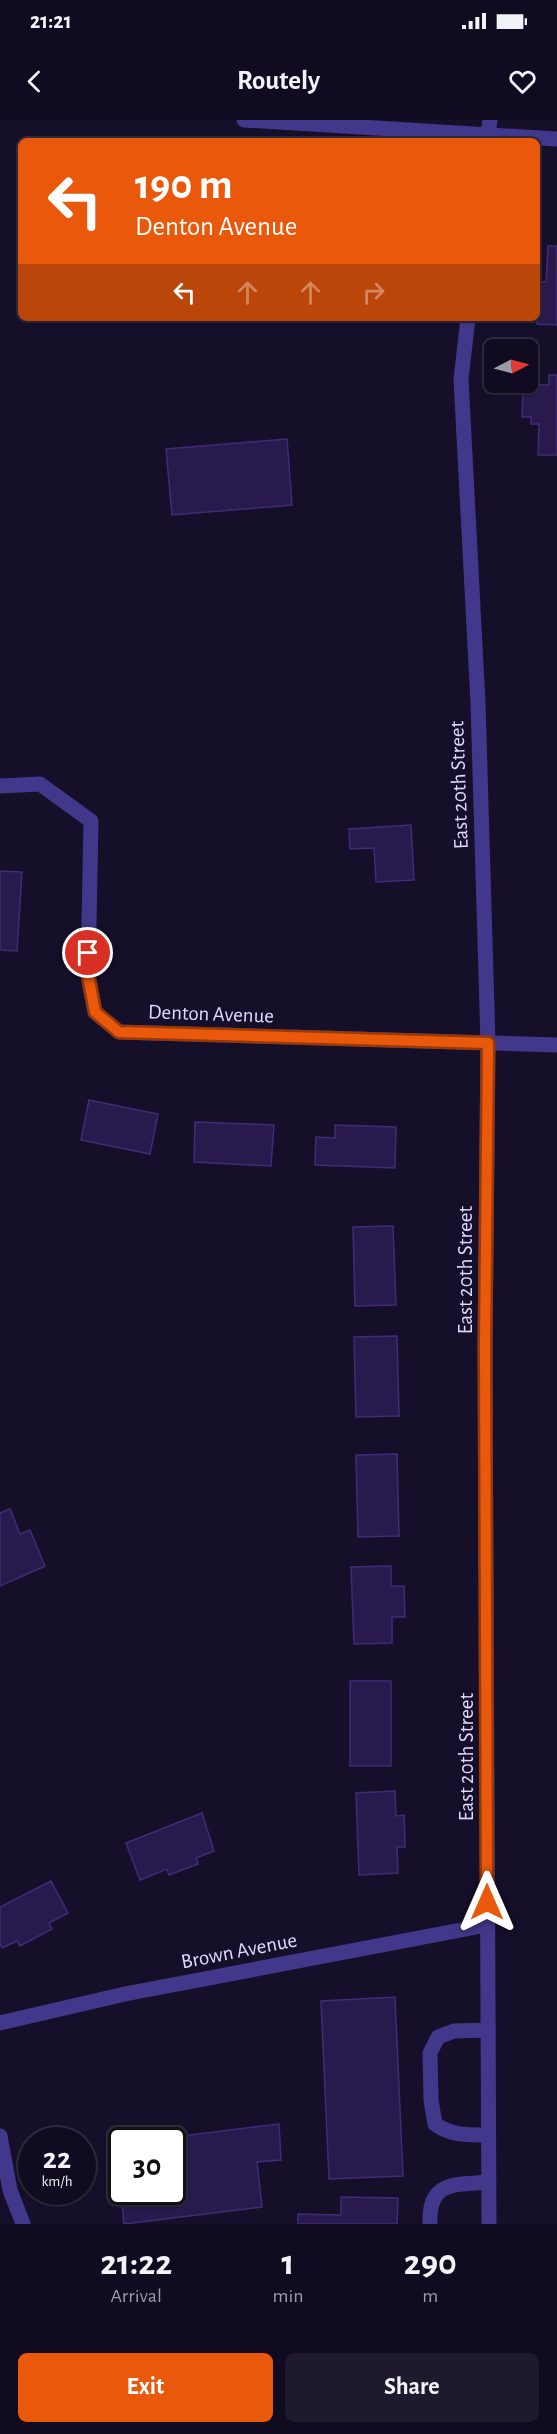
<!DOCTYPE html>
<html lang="en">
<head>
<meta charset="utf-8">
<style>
  :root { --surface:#100b20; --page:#1e192d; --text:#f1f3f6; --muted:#9c9ba5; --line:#302b3e; --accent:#ea580c }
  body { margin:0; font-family:"Alegreya Sans",sans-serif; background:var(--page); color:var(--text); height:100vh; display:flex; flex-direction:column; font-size:22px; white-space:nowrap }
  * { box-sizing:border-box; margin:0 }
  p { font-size:20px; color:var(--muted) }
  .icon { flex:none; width:33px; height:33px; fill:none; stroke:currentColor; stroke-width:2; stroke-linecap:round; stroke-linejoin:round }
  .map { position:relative; height:2104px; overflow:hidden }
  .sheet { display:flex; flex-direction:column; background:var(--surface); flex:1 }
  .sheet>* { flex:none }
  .banner { position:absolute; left:18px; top:18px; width:522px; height:183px; border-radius:9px; box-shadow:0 2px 4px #0004,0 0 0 2px var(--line); background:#ea580c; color:#fff; overflow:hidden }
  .needle { width:39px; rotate:84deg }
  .fabs { position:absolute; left:484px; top:219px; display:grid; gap:12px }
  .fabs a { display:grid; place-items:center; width:54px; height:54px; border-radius:9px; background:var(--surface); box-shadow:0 2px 4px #0004,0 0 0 2px var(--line); font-size:30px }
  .speed { position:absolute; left:18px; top:2007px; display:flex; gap:12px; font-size:30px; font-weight:700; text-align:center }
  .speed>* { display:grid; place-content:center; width:78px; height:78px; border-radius:50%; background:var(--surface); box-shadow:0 2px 4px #0004,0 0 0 2px var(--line); line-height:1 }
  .speed small { font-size:15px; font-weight:400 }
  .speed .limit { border:3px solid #111; border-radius:9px; background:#fff; color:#111 }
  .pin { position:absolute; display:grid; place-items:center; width:51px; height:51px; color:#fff; margin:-26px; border:3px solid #fff; border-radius:50%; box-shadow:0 2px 6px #0007 }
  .me { position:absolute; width:66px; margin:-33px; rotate:0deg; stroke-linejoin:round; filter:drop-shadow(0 0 4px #0008) }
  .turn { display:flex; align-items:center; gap:21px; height:126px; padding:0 18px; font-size:27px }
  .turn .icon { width:78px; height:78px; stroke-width:2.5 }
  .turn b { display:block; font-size:42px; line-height:51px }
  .lanes { display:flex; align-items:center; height:57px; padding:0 18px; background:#0003; justify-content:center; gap:30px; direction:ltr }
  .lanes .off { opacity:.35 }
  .eta { display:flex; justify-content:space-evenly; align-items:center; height:102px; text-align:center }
  .eta b { font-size:36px; font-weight:600; line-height:42px }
  .button { display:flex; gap:12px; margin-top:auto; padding:12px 18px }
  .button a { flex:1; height:69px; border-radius:9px; background:var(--accent); color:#fff; font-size:24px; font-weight:600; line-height:69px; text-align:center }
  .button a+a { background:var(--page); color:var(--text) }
  .status { display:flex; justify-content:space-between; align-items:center; height:42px; padding:0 30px; background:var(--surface); direction:ltr }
  .status svg { height:16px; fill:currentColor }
  header { display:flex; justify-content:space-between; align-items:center; height:78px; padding:0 18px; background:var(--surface); font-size:27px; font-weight:600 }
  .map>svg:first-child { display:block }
  .building { fill:#281a4c; stroke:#412b79; stroke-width:1.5 }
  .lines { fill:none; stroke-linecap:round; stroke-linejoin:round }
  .lane { stroke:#42388b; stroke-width:15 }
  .street { stroke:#42388b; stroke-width:15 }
  .route-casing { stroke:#983908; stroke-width:15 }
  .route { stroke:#ea580c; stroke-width:10 }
  .labels { text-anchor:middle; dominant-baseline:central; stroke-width:6; stroke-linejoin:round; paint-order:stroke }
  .street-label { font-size:21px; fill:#e0d8ff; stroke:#160f2a }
</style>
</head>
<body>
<div class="status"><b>21:21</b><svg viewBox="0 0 49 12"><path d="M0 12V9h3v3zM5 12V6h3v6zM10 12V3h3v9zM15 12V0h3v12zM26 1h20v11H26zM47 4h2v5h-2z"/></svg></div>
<header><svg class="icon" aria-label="back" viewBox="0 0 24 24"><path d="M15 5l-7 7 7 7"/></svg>Routely<svg class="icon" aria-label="heart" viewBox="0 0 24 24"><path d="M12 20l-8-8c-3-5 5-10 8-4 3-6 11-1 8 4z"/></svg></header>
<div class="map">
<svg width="557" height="2104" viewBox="0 0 557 2104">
  <rect width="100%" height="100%" fill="#160f2a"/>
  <g class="building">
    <path d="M548 126H557V205L537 204V161L546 162Z"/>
    <path d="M549 255H557V335H538L539 304H531V297H522L523 270 534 271V265H549Z"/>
    <path d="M287 319 292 385 172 395 166 329Z"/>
    <path d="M411 705 414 760 376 762 374 728 350 729 349 709Z"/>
    <path d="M0 751 22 752 17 831 0 830Z"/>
    <path d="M89 980 158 994 150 1034 81 1020Z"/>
    <path d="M195 1002 274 1005 271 1046 194 1042Z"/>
    <path d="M335 1005 396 1007 395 1048 315 1045 316 1017 335 1018Z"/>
    <path d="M393 1106 396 1185 355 1186 353 1107Z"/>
    <path d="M397 1216 399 1296 356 1297 354 1217Z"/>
    <path d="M397 1334 399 1416 358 1417 356 1335Z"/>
    <path d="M10 1389 20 1414 30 1410 45 1446 0 1466V1393Z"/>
    <path d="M391 1446V1466H404L405 1497H392V1523L354 1524 351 1447Z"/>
    <rect x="350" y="1561" width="41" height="85"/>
    <path d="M395 1671 396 1696 404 1695 405 1727H397L398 1753 359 1755 356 1673Z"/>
    <path d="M202 1693 214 1731 196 1738 198 1744 169 1755 167 1749 140 1760 126 1723Z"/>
    <path d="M51 1761 68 1793 49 1803 52 1809 20 1826 17 1821 2 1828 0 1824V1787Z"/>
    <path d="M395 1877 403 2056 329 2059 321 1881Z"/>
    <path d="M279 2004 281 2040 257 2042 262 2087 124 2104 116 2025 122 2024V2072H172V2020H150Z"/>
    <path d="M341 2077 398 2078 397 2104H298V2094L341 2095Z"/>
  </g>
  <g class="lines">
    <g class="lane">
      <path d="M488 1910 454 1911 438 1917 430 1933 431 1980 435 2004C452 2016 468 2015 488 2015"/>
      <path d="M0 2016 10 2070 23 2104"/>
      <path d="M430 2104C428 2060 456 2065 488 2062"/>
    </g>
    <g class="street">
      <path d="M244 0 557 19"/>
      <path d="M487 21 490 0"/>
      <path d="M468 198 461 259 478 583 488 923 485 1227 489 2104"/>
      <path d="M0 666 40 664 91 701 88 855 95 892 119 912 557 925"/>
      <path d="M0 1903 125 1874 487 1805"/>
    </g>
  </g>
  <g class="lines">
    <g class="route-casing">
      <path id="route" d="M88 833V855L95 892 119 912 488 923 485 1227 487 1782"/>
    </g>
    <use href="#route" class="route"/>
  </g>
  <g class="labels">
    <g class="street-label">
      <text transform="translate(459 665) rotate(-92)">East 20th Street</text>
      <text transform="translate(211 894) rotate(2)">Denton Avenue</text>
      <text transform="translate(465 1150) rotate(-90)">East 20th Street</text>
      <text transform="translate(466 1637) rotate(-90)">East 20th Street</text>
      <text transform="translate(239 1831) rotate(-11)">Brown Avenue</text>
    </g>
  </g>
</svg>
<div class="fabs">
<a><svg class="needle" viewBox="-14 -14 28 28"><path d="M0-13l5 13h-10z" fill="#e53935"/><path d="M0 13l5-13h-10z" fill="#9c9ba5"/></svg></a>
</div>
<div class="speed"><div>22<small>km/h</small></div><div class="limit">30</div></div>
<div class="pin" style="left:88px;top:833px;background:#d93025"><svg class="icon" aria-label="arrive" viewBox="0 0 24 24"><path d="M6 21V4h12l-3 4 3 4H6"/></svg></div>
<svg class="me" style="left:487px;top:1782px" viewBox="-20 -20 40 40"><path d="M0-17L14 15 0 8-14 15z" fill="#ea580c" stroke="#fff" stroke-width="4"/></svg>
<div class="banner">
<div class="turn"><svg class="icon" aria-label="left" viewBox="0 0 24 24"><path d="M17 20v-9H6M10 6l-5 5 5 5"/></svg><div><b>190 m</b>Denton Avenue</div></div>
<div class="lanes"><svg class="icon" aria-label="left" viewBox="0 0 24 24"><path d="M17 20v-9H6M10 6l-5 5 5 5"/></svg><svg class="icon off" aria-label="ahead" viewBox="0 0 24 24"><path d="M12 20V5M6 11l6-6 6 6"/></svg><svg class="icon off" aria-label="ahead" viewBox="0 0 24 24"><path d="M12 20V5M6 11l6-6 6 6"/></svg><svg class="icon off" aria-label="right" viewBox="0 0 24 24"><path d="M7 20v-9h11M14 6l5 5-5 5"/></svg></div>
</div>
</div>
<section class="sheet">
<div class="eta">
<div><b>21:22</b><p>Arrival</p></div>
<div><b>1</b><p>min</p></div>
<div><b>290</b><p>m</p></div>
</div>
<div class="button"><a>Exit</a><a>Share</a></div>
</section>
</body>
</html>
